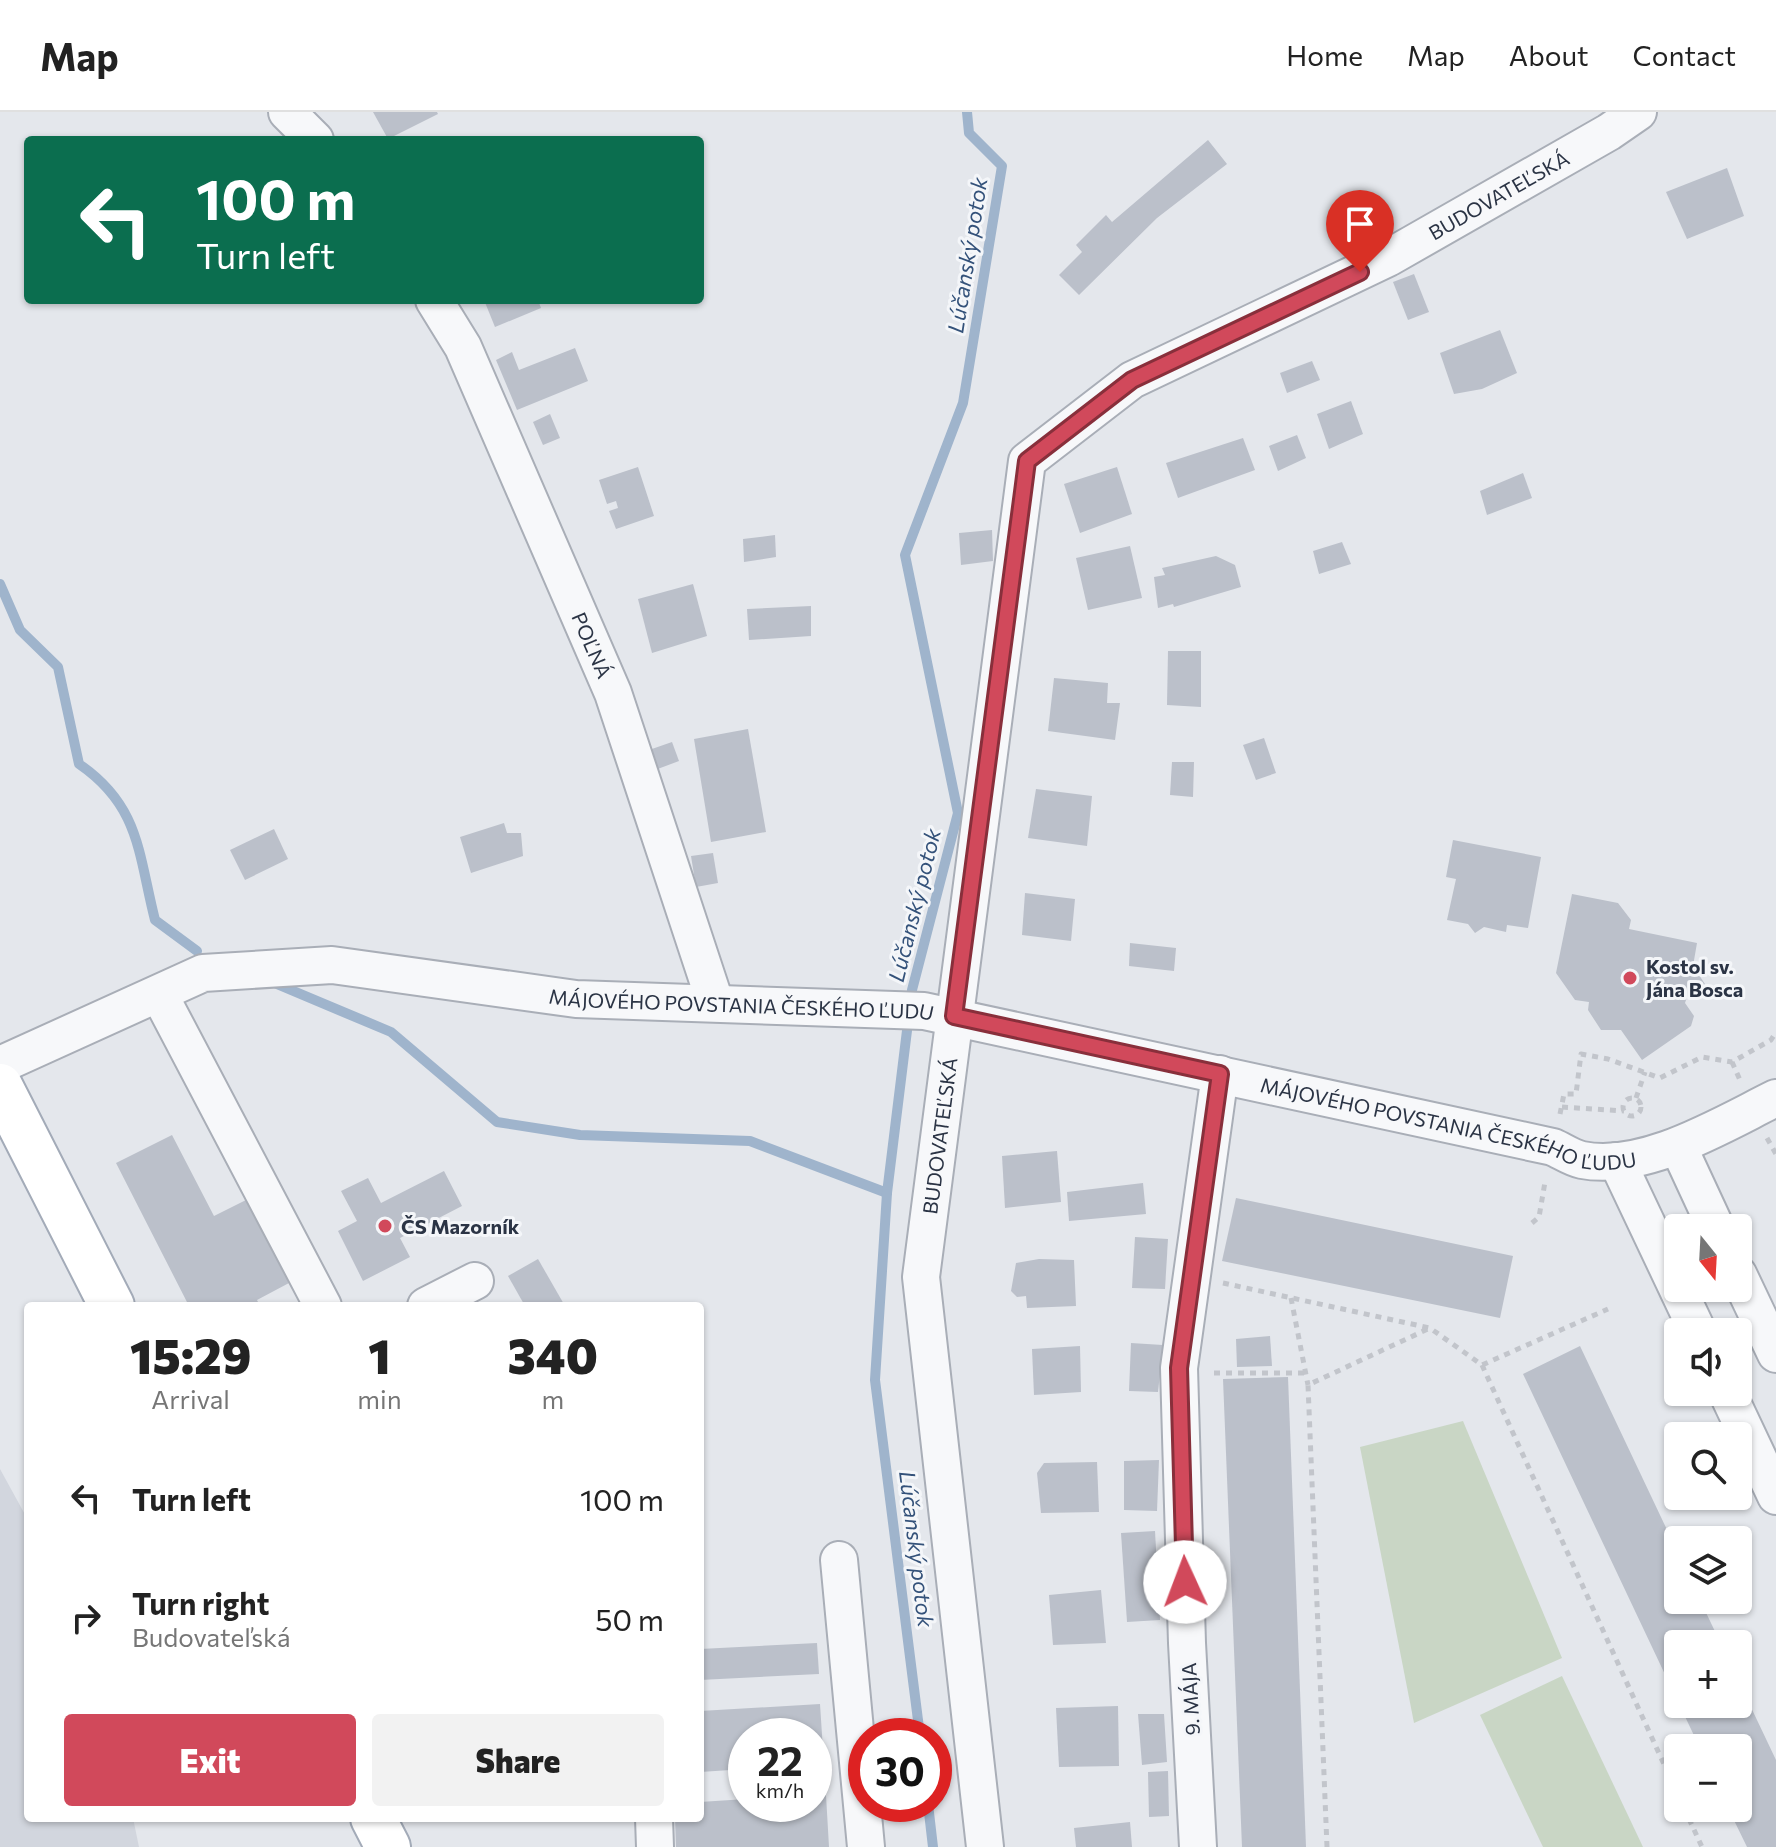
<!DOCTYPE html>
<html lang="en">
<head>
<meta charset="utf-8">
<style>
  :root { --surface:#fff; --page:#f2f2f2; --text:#222; --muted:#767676; --line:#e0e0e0; --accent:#d1495b }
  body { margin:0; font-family:Commissioner,sans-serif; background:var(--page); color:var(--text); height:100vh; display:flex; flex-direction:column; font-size:30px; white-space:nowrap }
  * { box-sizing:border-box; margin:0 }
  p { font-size:26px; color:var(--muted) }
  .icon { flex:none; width:44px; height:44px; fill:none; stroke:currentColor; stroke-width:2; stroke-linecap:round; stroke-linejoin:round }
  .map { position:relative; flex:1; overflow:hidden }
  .panel { position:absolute; left:24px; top:1190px; width:680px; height:520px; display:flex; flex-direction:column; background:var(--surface); border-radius:8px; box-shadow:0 2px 6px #0004 }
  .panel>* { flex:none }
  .hud { position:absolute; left:24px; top:24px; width:680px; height:168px; border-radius:8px; box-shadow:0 2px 6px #0004; background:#0b6e4f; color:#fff; overflow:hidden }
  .needle { width:52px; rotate:162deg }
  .tools { position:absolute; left:1664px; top:1102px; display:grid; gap:16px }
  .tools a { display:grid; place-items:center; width:88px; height:88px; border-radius:8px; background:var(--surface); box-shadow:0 2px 6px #0004; font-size:40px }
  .speed { position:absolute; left:728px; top:1606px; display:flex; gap:16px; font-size:40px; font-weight:700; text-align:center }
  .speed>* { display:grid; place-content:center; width:104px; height:104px; border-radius:50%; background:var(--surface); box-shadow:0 2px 6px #0004; line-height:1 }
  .speed small { font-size:20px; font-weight:400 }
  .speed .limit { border:12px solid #d22; background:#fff; color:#111 }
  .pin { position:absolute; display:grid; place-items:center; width:68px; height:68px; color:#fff; margin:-82px -34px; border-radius:50% 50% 50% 0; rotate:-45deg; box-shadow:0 0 8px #0007 }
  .pin .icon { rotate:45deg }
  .me { position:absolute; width:88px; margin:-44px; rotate:358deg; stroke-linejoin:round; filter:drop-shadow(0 0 6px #0008) }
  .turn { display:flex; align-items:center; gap:28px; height:168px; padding:0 40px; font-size:36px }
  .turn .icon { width:104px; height:104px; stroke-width:2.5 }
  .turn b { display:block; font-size:56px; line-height:68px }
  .eta { display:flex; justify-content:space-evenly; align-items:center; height:136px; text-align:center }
  .eta b { font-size:48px; font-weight:800; line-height:56px }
  .primary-button { display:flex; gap:16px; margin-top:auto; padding:16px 40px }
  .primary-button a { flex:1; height:92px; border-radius:8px; background:var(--accent); color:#fff; font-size:32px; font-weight:800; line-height:92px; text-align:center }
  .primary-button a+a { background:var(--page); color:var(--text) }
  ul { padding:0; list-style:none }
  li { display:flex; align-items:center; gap:24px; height:120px; padding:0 40px }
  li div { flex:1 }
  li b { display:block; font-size:30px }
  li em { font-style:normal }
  header { display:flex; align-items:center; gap:48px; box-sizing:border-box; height:112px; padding:0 40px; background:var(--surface); border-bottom:2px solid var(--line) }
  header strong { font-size:38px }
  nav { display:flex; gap:44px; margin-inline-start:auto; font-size:28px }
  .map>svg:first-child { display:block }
  .built { fill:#d2d6de }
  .green { fill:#c9d6c5 }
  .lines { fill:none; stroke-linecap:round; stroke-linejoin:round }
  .stream { stroke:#9fb4cc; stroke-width:10 }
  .building { fill:#bbc0ca }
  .minor-casing { stroke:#a9aeb7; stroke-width:40 }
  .major-casing { stroke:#a3abb8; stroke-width:48 }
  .path { stroke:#c2c5cb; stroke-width:5; stroke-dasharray:6 6; stroke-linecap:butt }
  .minor { stroke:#f7f8fa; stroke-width:36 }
  .major { stroke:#fff; stroke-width:44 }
  .route-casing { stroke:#882f3b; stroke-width:20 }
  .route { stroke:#d1495b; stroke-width:14 }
  .poi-dot { fill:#d1495b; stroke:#f4f6f9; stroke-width:3 }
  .labels { text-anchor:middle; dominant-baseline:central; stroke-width:6; stroke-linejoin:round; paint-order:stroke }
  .street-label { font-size:20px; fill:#2b3445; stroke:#f4f6f9 }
  .poi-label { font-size:20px; font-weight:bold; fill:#2b3445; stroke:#f4f6f9; text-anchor:start }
  .water-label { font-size:22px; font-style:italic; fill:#34527a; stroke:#f4f6f9 }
</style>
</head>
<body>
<header>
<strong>Map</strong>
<nav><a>Home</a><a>Map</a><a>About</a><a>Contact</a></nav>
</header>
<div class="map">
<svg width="1776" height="1735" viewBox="0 0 1776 1735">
  <rect width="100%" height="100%" fill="#e4e7ec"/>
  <path class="built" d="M0 1357 28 1408V1706H133L139 1735H0Z"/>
  <g class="green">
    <path d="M1463 1309 1562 1546 1414 1611 1360 1335Z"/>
    <path d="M1562 1564 1643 1735H1543L1480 1603Z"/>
  </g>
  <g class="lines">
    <g class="stream">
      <path d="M0 472 20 518 58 555 79 652C140 694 138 741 155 808L197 839"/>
      <path d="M272 870 391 920 497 1010 580 1023 750 1029 887 1081"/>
      <path d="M920 1624 875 1268 887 1081 912 878 958 701 905 443 963 291 1002 54 969 21 967 0"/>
      <path d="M928 1692 933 1735"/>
    </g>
  </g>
  <g class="building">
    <path d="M373 0H437L438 2 388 27Z"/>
    <path d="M1208 28 1227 52 1157 106 1079 183 1059 163 1082 140 1076 133 1106 103 1112 110Z"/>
    <path d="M1727 56 1744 104 1687 127 1666 80Z"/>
    <path d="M1414 162 1429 200 1408 208 1393 170Z"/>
    <path d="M484 188H538L541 196 495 215Z"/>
    <path d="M1500 218 1517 261 1482 277 1454 282 1440 241Z"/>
    <path d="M575 236 588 269 517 298 496 248 512 240 519 258Z"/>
    <path d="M1312 249 1320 268 1287 281 1280 261Z"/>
    <path d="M1351 289 1363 322 1329 337 1317 302Z"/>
    <path d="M550 302 560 326 543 333 533 310Z"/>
    <path d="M1297 323 1306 346 1278 359 1269 334Z"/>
    <path d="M1243 326 1255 358 1178 386 1166 351Z"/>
    <path d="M638 355 654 404 616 417 609 399 618 396 616 389 607 392 599 368Z"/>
    <path d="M1117 355 1132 402 1080 421 1064 372Z"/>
    <path d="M1523 361 1532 386 1487 403 1480 379Z"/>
    <path d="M992 418 993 449 961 453 959 421Z"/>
    <path d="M775 423 776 445 744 450 743 427Z"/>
    <path d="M1342 430 1351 452 1319 462 1313 439Z"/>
    <path d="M1130 434 1142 486 1088 498 1076 446Z"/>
    <path d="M1216 444 1235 453 1241 475 1174 495 1173 492 1158 496 1154 465 1165 463 1162 456Z"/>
    <path d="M693 472 707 524 652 541 638 487Z"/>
    <path d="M811 494V524L749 528 747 497Z"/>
    <path d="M1168 539H1201V595L1167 593Z"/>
    <path d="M1054 566 1108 571 1107 591H1120L1115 628 1048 619Z"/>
    <path d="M748 617 766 720 711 730 694 627Z"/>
    <path d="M1264 626 1276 661 1256 668 1243 633Z"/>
    <path d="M672 630 679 649 655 658 649 638Z"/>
    <path d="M1172 650H1194L1193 685 1170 683Z"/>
    <path d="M1036 677 1092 684 1087 734 1028 726Z"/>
    <path d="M504 711 507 721H521L523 744 471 761 460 725Z"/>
    <path d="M274 717 288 747 245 768 230 738Z"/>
    <path d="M1453 728 1541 745 1528 816 1507 813 1506 820 1484 815 1475 821 1468 812 1447 808 1456 767 1446 765Z"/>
    <path d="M713 741 718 771 696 775 691 744Z"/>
    <path d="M1025 781 1075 787 1071 829 1022 823Z"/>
    <path d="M1572 782 1618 791 1631 808 1629 817 1697 831 1693 854 1705 872 1687 885 1685 891 1694 904 1691 914 1642 948 1621 918H1601L1588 898 1589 890 1575 888 1556 861Z"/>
    <path d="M1130 831 1176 836 1174 859 1129 854Z"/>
    <path d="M172 1023 214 1104 246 1088 289 1171 257 1188 260 1194H189L116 1051Z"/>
    <path d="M1057 1039 1061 1090 1005 1096 1002 1044Z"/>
    <path d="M444 1059 462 1094 400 1126 410 1145 363 1169 338 1119 357 1109 341 1079 368 1066 381 1091Z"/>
    <path d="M1143 1071 1146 1102 1069 1109 1067 1080Z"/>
    <path d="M1236 1086 1513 1144 1500 1206 1222 1149Z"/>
    <path d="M1135 1125 1168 1127 1165 1177 1132 1176Z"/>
    <path d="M538 1147 565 1194H525L508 1164Z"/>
    <path d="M1039 1147 1074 1148 1076 1194 1027 1196 1026 1184 1017 1185 1011 1179 1016 1151Z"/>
    <path d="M1270 1224 1272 1254 1237 1255 1236 1227Z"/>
    <path d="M1131 1231 1163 1233 1158 1280 1129 1279Z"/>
    <path d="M1080 1234 1081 1280 1034 1283 1032 1237Z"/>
    <path d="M1580 1234 1678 1441V1488H1700L1721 1532H1678V1590L1523 1262Z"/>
    <path d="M1288 1265 1306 1735H1242L1223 1267Z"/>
    <path d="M1159 1348 1157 1399 1124 1398V1349Z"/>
    <path d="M1097 1350 1099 1400 1041 1401 1037 1361 1044 1351Z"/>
    <path d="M1155 1419 1160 1508 1127 1510 1121 1421Z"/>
    <path d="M1101 1478 1106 1531 1053 1533 1049 1483Z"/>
    <path d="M817 1531 819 1562 700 1568V1537Z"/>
    <path d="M1738 1568 1776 1648V1735H1747L1728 1696H1738V1636H1700L1679 1592H1738Z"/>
    <path d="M820 1592 824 1653 814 1654V1624H746V1657L700 1660V1599Z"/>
    <path d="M1118 1594 1119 1654 1059 1655 1056 1596Z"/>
    <path d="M1138 1602H1164L1167 1650 1142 1653Z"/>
    <path d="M1168 1659 1169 1704 1149 1705 1148 1660Z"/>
    <path d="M814 1683H826L829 1735H676L675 1706H700V1690L746 1687V1692H814Z"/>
    <path d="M1130 1710 1132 1735H1076L1074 1716Z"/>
  </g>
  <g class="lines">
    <g class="minor-casing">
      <g id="minor">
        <path d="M287 0 315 28"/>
        <path id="s1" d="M434 188 463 235 613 581 715 890"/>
        <path d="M159 882 323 1194"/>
        <path id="s2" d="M0 953 203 861 332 853 576 887 924 899 1553 1035C1562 1039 1572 1046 1582 1048 1645 1060 1721 1013 1776 986"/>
        <path d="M1678 1034 1716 1116"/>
        <path d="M1617 1049 1698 1220"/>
        <path d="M1738 1162 1776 1242"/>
        <path d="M426 1194 475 1169"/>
        <path d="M1727 1280 1776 1384"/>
        <path d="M839 1448 866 1735"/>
        <path d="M654 1706 655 1735"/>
        <path id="s3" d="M985 1735 921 1165 1027 349 1132 268 1388 146 1609 20 1638 0"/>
        <path d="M1198 1735 1187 1531 1179 1256 1220 962"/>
      </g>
    </g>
    <g class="major-casing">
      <g id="major">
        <path d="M0 974 112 1194"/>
        <path d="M373 1706 388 1735"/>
      </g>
    </g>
    <g class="path">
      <path d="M1732 950 1740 968"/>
      <circle cx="1632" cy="995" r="9"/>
      <path d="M1636 986 1645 960"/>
      <path d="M1562 995 1624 999"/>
      <path d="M1560 1002 1564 982H1576L1581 942 1608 947 1660 966 1702 945 1732 950 1771 928 1776 920"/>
      <path d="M1767 1026 1776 1042"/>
      <path d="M1532 1111 1539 1105 1545 1070"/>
      <path d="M1223 1171 1430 1216 1482 1253 1608 1197"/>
      <path d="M1291 1186 1308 1273"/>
      <path d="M1482 1253 1678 1683"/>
      <path d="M1214 1261H1306"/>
      <path d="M1684 1696 1702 1735"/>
      <path d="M1327 1735 1308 1273 1430 1216"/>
    </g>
    <use href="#minor" class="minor"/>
    <use href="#major" class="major"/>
  </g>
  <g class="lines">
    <g class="route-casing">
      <path id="route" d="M1185 1470 1179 1256 1220 962 954 904 1023 380 1027 349 1132 268 1360 160"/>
    </g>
    <use href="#route" class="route"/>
  </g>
  <g class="poi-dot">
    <circle cx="1630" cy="866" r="8"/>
    <circle cx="385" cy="1114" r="8"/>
  </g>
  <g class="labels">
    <g class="street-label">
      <text stroke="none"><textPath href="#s3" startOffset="1940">BUDOVATEĽSKÁ</textPath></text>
      <text stroke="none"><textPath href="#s1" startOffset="380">POĽNÁ</textPath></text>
      <text stroke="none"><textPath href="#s2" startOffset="764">MÁJOVÉHO POVSTANIA ČESKÉHO ĽUDU</textPath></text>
      <text stroke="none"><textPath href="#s2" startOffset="1484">MÁJOVÉHO POVSTANIA ČESKÉHO ĽUDU</textPath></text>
      <text stroke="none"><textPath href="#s3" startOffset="716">BUDOVATEĽSKÁ</textPath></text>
      <text transform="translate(1190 1587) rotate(-93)">9. MÁJA</text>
    </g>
    <g class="poi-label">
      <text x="1646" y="854">Kostol sv.<tspan x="1646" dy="23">Jána Bosca</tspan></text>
      <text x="401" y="1114">ČS Mazorník</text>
    </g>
    <g class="water-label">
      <text transform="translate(967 143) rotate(-81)">Lúčanský potok</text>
      <text transform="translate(914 793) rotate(-76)">Lúčanský potok</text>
      <text transform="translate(917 1437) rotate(83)">Lúčanský potok</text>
    </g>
  </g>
</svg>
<div class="tools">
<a><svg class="needle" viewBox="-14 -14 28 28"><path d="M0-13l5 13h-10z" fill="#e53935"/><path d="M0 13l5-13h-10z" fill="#767676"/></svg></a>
<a><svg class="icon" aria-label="sound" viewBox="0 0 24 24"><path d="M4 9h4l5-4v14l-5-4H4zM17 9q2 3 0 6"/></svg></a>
<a><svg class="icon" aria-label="search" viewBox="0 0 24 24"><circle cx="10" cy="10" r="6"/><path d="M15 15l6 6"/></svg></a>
<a><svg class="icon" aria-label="layers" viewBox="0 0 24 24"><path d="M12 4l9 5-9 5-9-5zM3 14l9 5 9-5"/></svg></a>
<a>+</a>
<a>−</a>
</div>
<div class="speed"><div>22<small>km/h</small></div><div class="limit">30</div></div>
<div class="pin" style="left:1360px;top:160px;background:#d93025"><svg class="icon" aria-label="arrive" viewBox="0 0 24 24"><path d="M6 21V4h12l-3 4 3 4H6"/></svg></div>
<svg class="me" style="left:1185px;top:1470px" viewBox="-20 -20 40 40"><circle r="19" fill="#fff"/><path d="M0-13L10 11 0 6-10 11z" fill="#d1495b"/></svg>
<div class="hud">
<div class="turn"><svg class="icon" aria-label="left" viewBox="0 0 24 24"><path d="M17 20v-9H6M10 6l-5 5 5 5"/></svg><div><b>100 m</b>Turn left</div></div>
</div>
<section class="panel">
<div class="eta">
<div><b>15:29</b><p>Arrival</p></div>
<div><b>1</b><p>min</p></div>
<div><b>340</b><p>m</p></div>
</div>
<ul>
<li><svg class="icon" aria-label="left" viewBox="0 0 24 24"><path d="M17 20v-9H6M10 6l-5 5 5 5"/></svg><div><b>Turn left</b></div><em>100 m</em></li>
<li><svg class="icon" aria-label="right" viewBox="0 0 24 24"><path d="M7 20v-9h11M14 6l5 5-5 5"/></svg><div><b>Turn right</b><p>Budovateľská</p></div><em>50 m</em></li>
</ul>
<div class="primary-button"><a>Exit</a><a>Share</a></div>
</section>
</div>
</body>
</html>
